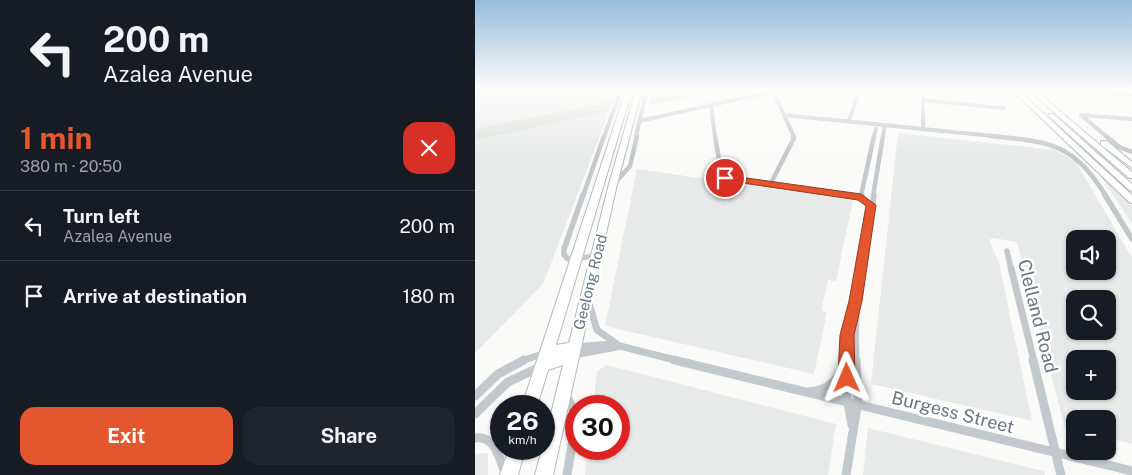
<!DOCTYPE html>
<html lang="en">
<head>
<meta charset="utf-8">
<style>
  :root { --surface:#171b24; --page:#20242c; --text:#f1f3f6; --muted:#9ea1a6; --line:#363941; --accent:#e4572e }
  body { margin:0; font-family:"Public Sans",sans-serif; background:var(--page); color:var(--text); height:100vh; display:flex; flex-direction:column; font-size:19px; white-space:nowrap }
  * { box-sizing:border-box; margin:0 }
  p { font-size:16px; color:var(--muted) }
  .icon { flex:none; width:28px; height:28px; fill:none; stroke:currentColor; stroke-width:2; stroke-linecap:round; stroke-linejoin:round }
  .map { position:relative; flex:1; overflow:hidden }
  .side { display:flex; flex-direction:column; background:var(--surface); width:475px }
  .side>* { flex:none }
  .top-card { background:#171b24; color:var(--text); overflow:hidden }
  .tools { position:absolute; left:591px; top:230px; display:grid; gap:10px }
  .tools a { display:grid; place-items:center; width:50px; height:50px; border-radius:10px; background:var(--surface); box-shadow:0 1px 4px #0004; font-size:25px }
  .speed { position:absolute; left:15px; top:395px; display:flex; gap:10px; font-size:25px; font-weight:700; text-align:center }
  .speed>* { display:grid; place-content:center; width:65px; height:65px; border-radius:50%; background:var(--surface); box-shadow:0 1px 4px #0004; line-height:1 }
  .speed small { font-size:12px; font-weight:400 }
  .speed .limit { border:8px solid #d22; background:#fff; color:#111 }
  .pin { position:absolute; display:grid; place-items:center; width:42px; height:42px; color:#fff; margin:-21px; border:2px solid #fff; border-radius:50%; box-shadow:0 1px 5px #0007 }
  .me { position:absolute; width:55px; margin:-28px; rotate:359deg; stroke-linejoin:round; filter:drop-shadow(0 0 4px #0008) }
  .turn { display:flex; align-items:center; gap:18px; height:105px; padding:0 20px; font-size:22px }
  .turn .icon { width:65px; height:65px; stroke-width:2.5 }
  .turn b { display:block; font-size:35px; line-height:42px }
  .round { display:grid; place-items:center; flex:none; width:52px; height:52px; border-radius:15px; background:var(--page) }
  .overview { display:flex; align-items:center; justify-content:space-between; height:85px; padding:0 20px }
  h1 { font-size:30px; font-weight:700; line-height:38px; color:var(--accent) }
  .button { display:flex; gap:10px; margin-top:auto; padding:10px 20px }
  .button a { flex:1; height:58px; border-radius:15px; background:var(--accent); color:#fff; font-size:20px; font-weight:700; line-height:58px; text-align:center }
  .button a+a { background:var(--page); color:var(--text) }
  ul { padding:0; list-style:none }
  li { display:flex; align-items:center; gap:15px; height:70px; padding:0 20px; border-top:1px solid var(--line) }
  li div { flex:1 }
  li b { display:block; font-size:19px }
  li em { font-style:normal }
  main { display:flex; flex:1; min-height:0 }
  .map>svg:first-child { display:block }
  .built { fill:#e8e9e9; fill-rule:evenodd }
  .green { fill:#dadfd7 }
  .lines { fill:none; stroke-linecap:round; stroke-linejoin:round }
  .highway-casing { stroke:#b4b9bd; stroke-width:2 }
  .street-far4 { stroke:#c3c8cc; stroke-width:4 }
  .street-far3 { stroke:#c3c8cc; stroke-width:4.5 }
  .street-far2 { stroke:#c3c8cc; stroke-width:5.5 }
  .street-far1 { stroke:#c3c8cc; stroke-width:7 }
  .street { stroke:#c3c8cc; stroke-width:9 }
  .highway { fill:#fff; fill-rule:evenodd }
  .route { fill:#e4572e; stroke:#94391e }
  .labels { text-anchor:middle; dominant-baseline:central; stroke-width:5; stroke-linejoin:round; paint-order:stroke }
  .street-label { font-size:15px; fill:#657683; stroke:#fff }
  .near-street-label { font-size:18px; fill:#657683; stroke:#fff }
</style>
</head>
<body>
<main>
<section class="side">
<div class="top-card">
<div class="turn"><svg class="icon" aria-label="left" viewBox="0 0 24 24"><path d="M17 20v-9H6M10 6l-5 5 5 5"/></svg><div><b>200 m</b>Azalea Avenue</div></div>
</div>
<div class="overview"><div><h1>1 min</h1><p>380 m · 20:50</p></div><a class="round" style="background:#d93025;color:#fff"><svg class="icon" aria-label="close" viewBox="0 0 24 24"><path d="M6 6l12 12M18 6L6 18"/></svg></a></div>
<ul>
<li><svg class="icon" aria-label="left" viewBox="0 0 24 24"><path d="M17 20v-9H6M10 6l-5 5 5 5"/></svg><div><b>Turn left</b><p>Azalea Avenue</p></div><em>200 m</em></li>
<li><svg class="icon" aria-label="arrive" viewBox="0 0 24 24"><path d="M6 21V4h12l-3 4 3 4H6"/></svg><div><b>Arrive at destination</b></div><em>180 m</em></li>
</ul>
<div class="button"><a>Exit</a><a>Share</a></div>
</section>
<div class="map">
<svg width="657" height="475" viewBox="0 0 657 475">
  <rect width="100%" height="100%" fill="#fafaf8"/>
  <g class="built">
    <path d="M0 90H142L138 101 0 129Z"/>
    <path d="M134 112 68 284 0 353V140Z"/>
    <path d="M423 133 580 150 601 162 657 258V444L633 438 632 419H600V430L590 428 542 242 518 238 514 240 524 263 557 421 396 384ZM600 239H632V271H600ZM600 299H632V331H600ZM600 359H632V391H600Z"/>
    <path d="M162 169 378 200 361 281 353 280 346 311 352 312 339 374 130 326Z"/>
    <path d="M627 178H630L657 206V224Z"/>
    <path d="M132 365 361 424 353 475H110L113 449H144V406H118L122 371Z"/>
    <path d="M393 428 569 471 570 475H388Z"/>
    <path d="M13 453V475H0V454Z"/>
  </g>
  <g class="green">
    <path d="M202 90H248L175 105 176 95Z"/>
    <path d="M138 101 134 112 0 140V129Z"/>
  </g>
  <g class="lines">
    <g class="highway-casing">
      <g id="highway">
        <path d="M151 90H157L81 345 94 343 134 184 161 90H167L142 184 78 475H60L67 449H69V442L88 365 73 370 62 406H47Z"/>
        <path d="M537 90H543L657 195V203L654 202Z"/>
        <path d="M554 90H560L657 172V178H654Z"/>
        <path d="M574 114H578L657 184V191L654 190 574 116Z"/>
        <path d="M626 141H632L657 162V168L626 145Z"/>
        <path d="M34 449H50L43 475H25Z"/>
      </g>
    </g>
    <g class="street-far4">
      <path d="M448 90V129"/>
      <path d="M588 90 657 95"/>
      <path d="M298 91 319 137"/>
      <path d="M448 100 529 108"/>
      <path d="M236 105 240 137"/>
      <path d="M309 115 528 137"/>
      <path d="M606 115 632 137"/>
      <path d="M606 115 657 119"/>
      <path d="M164 121 305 90"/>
      <path d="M374 121 384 90"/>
      <path d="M129 137 146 90"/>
      <path d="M161 137 170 97 164 90"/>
      <path d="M399 137 401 129"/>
      <path d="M408 137 410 125"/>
    </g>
    <g class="street-far3">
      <path d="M240 136 247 177 379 196"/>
      <path d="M516 136C575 142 597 142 631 196"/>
      <path d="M631 136 644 147 657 152"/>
      <path d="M139 184 155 166 162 136"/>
      <path d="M295 185 319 138 318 136"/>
      <path d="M108 196 129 136"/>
      <path d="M386 196 399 136"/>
      <path d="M398 196 408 136"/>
    </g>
    <g class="street-far2">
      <path d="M108 195 89 249V255L93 259 122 256"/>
      <path d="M370 195 386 197 396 205"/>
      <path d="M630 195 657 239"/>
      <path d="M386 197 387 195"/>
      <path d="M532 251 536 269"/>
      <path d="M386 269 399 195"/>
    </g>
    <g class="street-far1">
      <path d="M536 268 559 361"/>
      <path d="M113 300 122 330 142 344"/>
      <path d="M100 347 137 344 204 361"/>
      <path d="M99 355 142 347"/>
      <path d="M46 361 71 353"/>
      <path d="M370 361 377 313"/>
      <path d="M381 361C379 329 381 300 386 268"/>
    </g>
    <g class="street">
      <path d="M199 360 657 471"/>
      <path d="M371 360 372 398 377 425"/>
      <path d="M558 360 586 475"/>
      <path d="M334 392C353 390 364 381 369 362"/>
      <path d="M0 396 23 374 49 360"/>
      <path d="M92 397 100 413 101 421 92 475"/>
      <path d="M0 414 33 382 65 367"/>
      <path d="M0 438C21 435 24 459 31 475"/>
      <path d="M371 475 383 401 381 360"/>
    </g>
    <use href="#highway" class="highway"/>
  </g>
  <linearGradient id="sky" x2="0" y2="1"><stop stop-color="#96bcdc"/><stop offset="0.58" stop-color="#fdfdfc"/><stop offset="1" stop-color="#fdfdfc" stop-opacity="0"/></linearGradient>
  <rect width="657" height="156" fill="url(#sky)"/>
  <path class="route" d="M250 175 386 194 401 205 387 301 379 335 380 378 377 384 372 386 366 384 363 378 365 335 374 301 391 206 383 200 247 180 246 178Z"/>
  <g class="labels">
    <g class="street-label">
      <text transform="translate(115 282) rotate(-76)">Geelong Road</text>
    </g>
    <g class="near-street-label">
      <text transform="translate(563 316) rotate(76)">Clelland Road</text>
      <text transform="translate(478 412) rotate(14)">Burgess Street</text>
    </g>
  </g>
</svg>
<div class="tools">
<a><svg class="icon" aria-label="sound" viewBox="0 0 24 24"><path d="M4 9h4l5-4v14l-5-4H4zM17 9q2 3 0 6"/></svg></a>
<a><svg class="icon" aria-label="search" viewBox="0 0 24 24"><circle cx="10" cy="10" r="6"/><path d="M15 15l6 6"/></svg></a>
<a>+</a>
<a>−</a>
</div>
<div class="speed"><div>26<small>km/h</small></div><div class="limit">30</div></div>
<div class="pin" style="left:250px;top:178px;background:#d93025"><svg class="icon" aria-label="arrive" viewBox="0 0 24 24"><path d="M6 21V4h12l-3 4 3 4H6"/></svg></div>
<svg class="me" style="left:372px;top:378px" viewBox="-20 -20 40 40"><path d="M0-17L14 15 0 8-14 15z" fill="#e4572e" stroke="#fff" stroke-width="4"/></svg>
</div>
</main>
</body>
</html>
